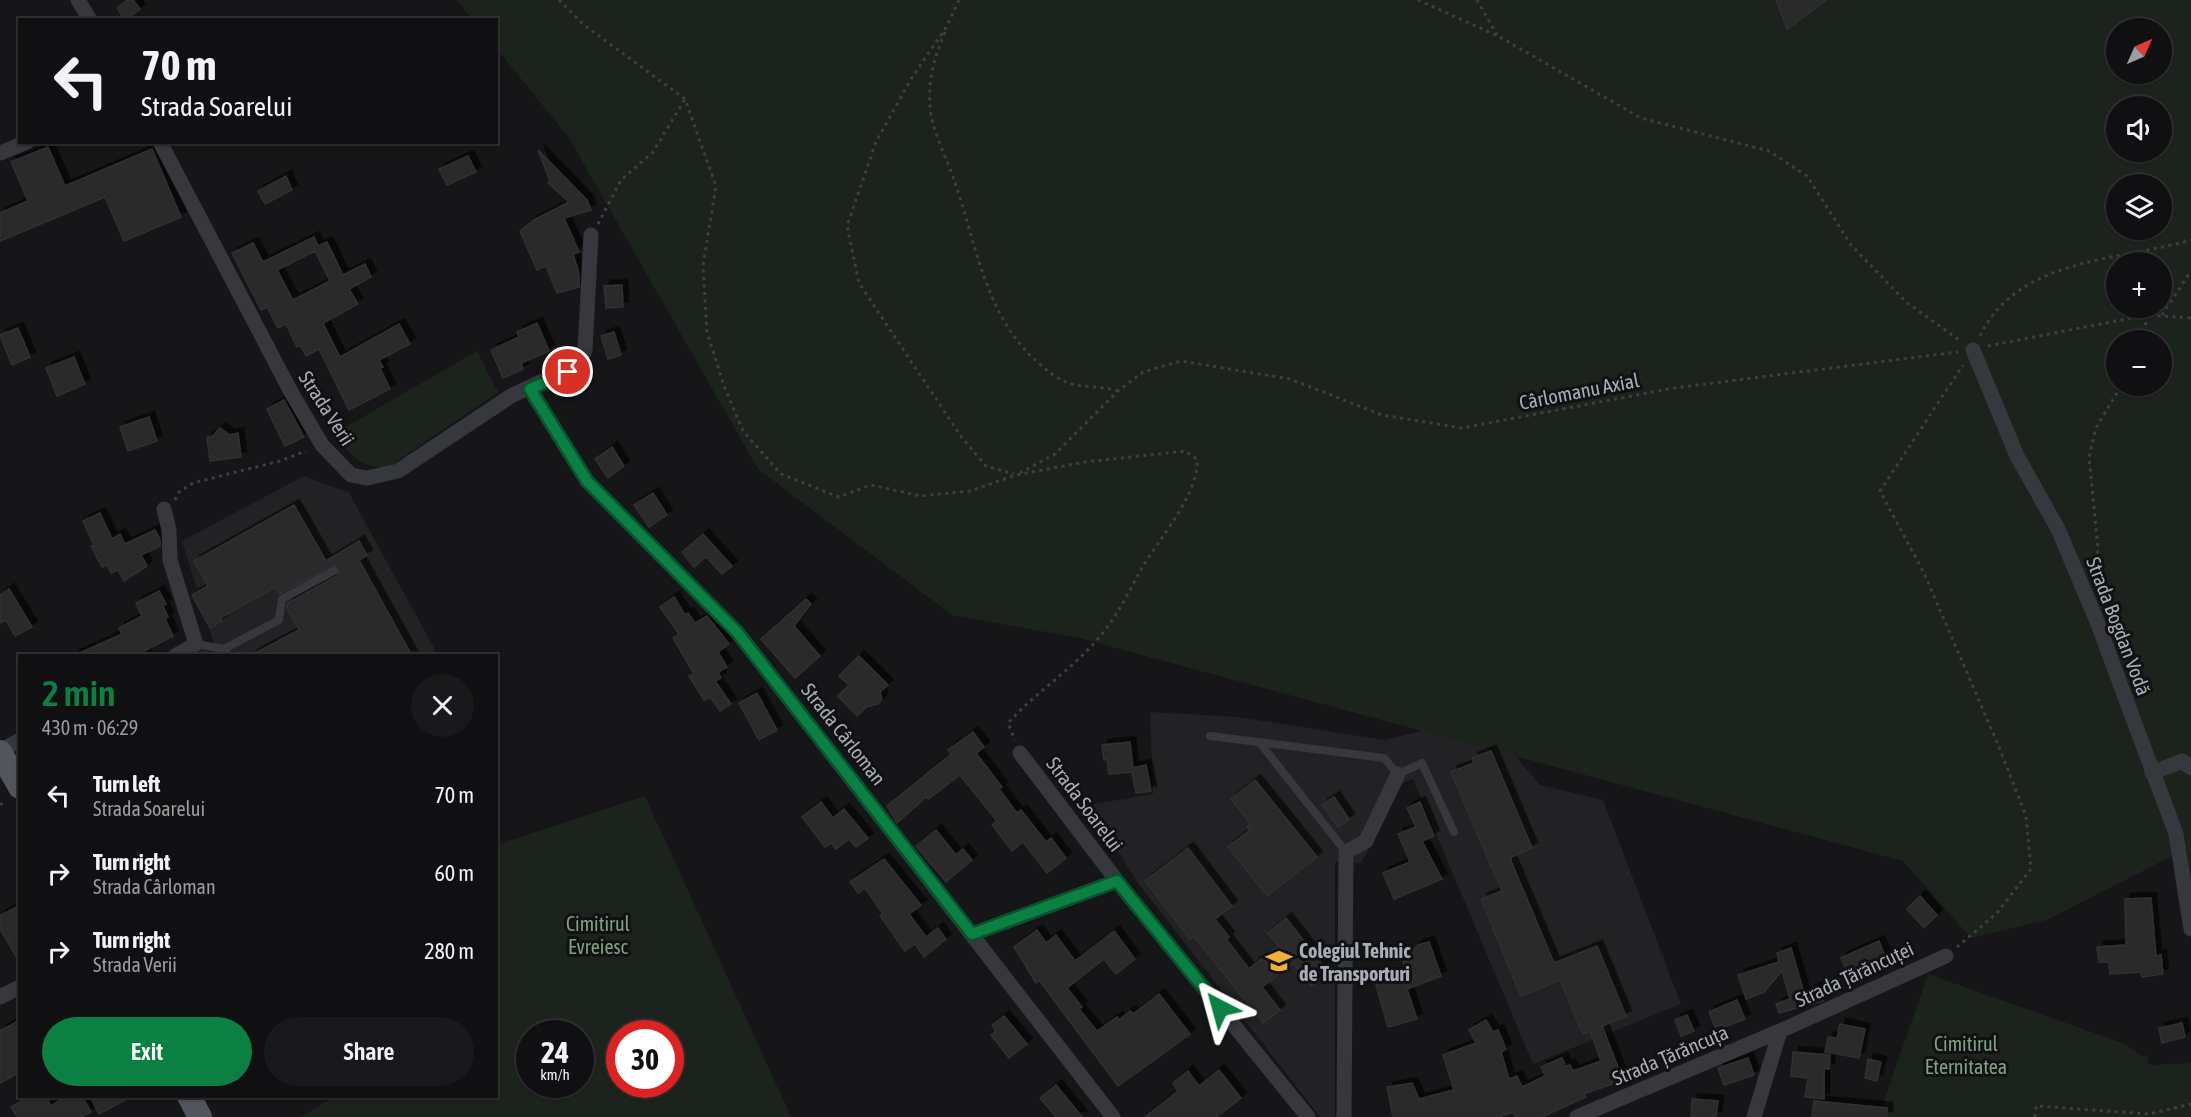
<!DOCTYPE html>
<html lang="en">
<head>
<meta charset="utf-8">
<style>
  :root { --surface:#101012; --page:#19191b; --text:#f1f3f6; --muted:#9c9d9f; --line:#303032; --accent:#0b8043 }
  body { margin:0; font-family:"Asap Condensed",sans-serif; background:var(--page); color:var(--text); height:100vh; display:flex; flex-direction:column; font-size:22px; white-space:nowrap }
  * { box-sizing:border-box; margin:0 }
  p { font-size:20px; color:var(--muted) }
  .icon { flex:none; width:33px; height:33px; fill:none; stroke:currentColor; stroke-width:2; stroke-linecap:round; stroke-linejoin:round }
  .map { position:relative; flex:1; overflow:hidden }
  .side { position:absolute; left:18px; top:654px; width:480px; height:444px; display:flex; flex-direction:column; background:var(--surface); border-radius:0px; box-shadow:0 2px 4px #0004,0 0 0 2px var(--line) }
  .side>* { flex:none }
  .banner { position:absolute; left:18px; top:18px; width:480px; height:126px; border-radius:0px; box-shadow:0 2px 4px #0004,0 0 0 2px var(--line); background:#101012; color:var(--text); overflow:hidden }
  .needle { width:39px; rotate:45deg }
  .buttons { position:absolute; left:2106px; top:18px; display:grid; gap:12px }
  .buttons a { display:grid; place-items:center; width:66px; height:66px; border-radius:50%; background:var(--surface); box-shadow:0 2px 4px #0004,0 0 0 2px var(--line); font-size:30px }
  .speed { position:absolute; left:516px; top:1020px; display:flex; gap:12px; font-size:30px; font-weight:700; text-align:center }
  .speed>* { display:grid; place-content:center; width:78px; height:78px; border-radius:50%; background:var(--surface); box-shadow:0 2px 4px #0004,0 0 0 2px var(--line); line-height:1 }
  .speed small { font-size:15px; font-weight:400 }
  .speed .limit { border:9px solid #d22; background:#fff; color:#111 }
  .pin { position:absolute; display:grid; place-items:center; width:51px; height:51px; color:#fff; margin:-26px; border:3px solid #fff; border-radius:50%; box-shadow:0 2px 6px #0007 }
  .me { position:absolute; width:66px; margin:-33px; rotate:321deg; stroke-linejoin:round; filter:drop-shadow(0 0 4px #0008) }
  .turn { display:flex; align-items:center; gap:21px; height:126px; padding:0 24px; font-size:27px }
  .turn .icon { width:78px; height:78px; stroke-width:2.5 }
  .turn b { display:block; font-size:42px; line-height:51px }
  .round { display:grid; place-items:center; flex:none; width:63px; height:63px; border-radius:32px; background:var(--page) }
  .overview { display:flex; align-items:center; justify-content:space-between; height:102px; padding:0 24px }
  h1 { font-size:36px; font-weight:600; line-height:45px; color:var(--accent) }
  .button { display:flex; gap:12px; margin-top:auto; padding:12px 24px }
  .button a { flex:1; height:69px; border-radius:36px; background:var(--accent); color:#fff; font-size:24px; font-weight:600; line-height:69px; text-align:center }
  .button a+a { background:var(--page); color:var(--text) }
  ul { padding:0; list-style:none }
  li { display:flex; align-items:center; gap:18px; height:78px; padding:0 24px }
  li div { flex:1 }
  li b { display:block; font-size:22px }
  li em { font-style:normal }
  .map>svg:first-child { display:block }
  .built { fill:#222225 }
  .green { fill:#1c231d; fill-rule:evenodd }
  .building { fill:#29292c; stroke:#303034; stroke-width:1.5; fill-rule:evenodd; filter:url(#shadow) }
  .lines { fill:none; stroke-linecap:round; stroke-linejoin:round }
  .path { stroke:#3d3f44; stroke-width:3; stroke-dasharray:3 4.5; stroke-linecap:butt }
  .lane { stroke:#37383d; stroke-width:8 }
  .street { stroke:#37383d; stroke-width:15 }
  .primary { stroke:#53555c; stroke-width:24 }
  .route-casing { stroke:#07532c; stroke-width:15 }
  .route { stroke:#0b8043; stroke-width:10 }
  .labels { text-anchor:middle; dominant-baseline:central; stroke-width:6; stroke-linejoin:round; paint-order:stroke }
  .street-label { font-size:20px; fill:#a8adb8; stroke:#111113 }
  .park-label { font-size:20px; fill:#7fa381; stroke:#111113 }
  .poi-label { font-size:20px; font-weight:bold; fill:#a8adb8; stroke:#111113; text-anchor:start }
</style>
</head>
<body>
<div class="map">
<svg width="2191" height="1117" viewBox="0 0 2191 1117">
  <defs>
    <filter id="shadow"><feDropShadow dx="5.5" dy="-5.5" stdDeviation="0" flood-color="#0009"/></filter>
  </defs>
  <rect width="100%" height="100%" fill="#161618"/>
  <g class="built">
    <path d="M304 476 349 493 438 655H192L214 644 182 541Z"/>
    <path d="M1150 712 1238 717 1384 740 1463 721 1492 728 1540 785 1603 800 1681 1004 1533 1064 1413 779 1403 783 1361 863 1335 862V1117H1320L1138 883 1088 805 1153 794Z"/>
  </g>
  <g class="green">
    <path d="M456 0H2191V914L2172 856 2047 920 1971 938 1903 861 1079 638 952 615 758 469 569 138 497 49 496 20 472 19ZM2116 28H2162V74H2116ZM2116 106H2162V152H2116ZM2116 184H2162V230H2116ZM2116 262H2162V308H2116ZM2116 340H2162V386H2116Z"/>
    <path d="M477 351 498 392 387 468C356 465 352 457 335 433Z"/>
    <path d="M645 796 791 1117H301L334 1097 496 1096 497 845ZM530 1034H580V1084H530ZM620 1034H670V1084H620Z"/>
    <path d="M1928 974 2125 1044 2141 1056 2147 1055 2149 1065 2191 1063V1117H1884V1101Z"/>
  </g>
  <g class="building">
    <path d="M127 0H133L140 9 125 20 117 8Z"/>
    <path d="M1776 0H1826L1787 29Z"/>
    <path d="M48 147 65 186 152 149 181 217 124 241 105 197 0 241V213L28 201 11 162Z"/>
    <path d="M538 150 587 200 591 210 564 218 579 252 573 254 579 274V287L557 293 546 266 537 270 520 231 534 220 569 202 548 183 550 181Z"/>
    <path d="M468 156 476 172 447 185 439 169Z"/>
    <path d="M286 176 292 190 265 204 258 191Z"/>
    <path d="M314 237 318 246 327 242 343 275 365 264 371 277 349 289 358 304 323 323 340 357 399 324 410 344 379 360 383 367 380 368 390 389 349 410 319 349 306 356 300 345 297 347 286 324 278 328 267 307 261 310 232 253 253 243 263 262ZM315 251 330 281 293 300 277 270Z"/>
    <path d="M622 285 623 307 606 308 604 286Z"/>
    <path d="M537 323 549 351 521 363 523 369 503 378 491 350 519 337 517 332Z"/>
    <path d="M18 328 30 357 12 365 0 335Z"/>
    <path d="M614 332 621 355 608 359 601 336Z"/>
    <path d="M74 357 85 384 57 396 46 368Z"/>
    <path d="M284 400 304 437 285 446 267 409Z"/>
    <path d="M149 417 157 441 128 451 120 427Z"/>
    <path d="M220 428 230 435 238 433 241 457 210 461 207 437H212Z"/>
    <path d="M612 447 624 466 608 478 595 459Z"/>
    <path d="M653 493 667 515 649 527 634 505Z"/>
    <path d="M294 505 326 561 359 541 367 555 359 560 412 656H250L299 630 287 608 288 603 337 576 340 571 335 565 279 594 275 587 220 618 222 621 210 628 192 595 208 586 194 561Z"/>
    <path d="M100 513 112 539 120 534 125 544 155 530 160 540V546L141 555 147 566 124 581 118 570 111 573 107 565 102 567 91 546 94 545 83 521Z"/>
    <path d="M703 534 732 566 722 574 706 557 694 567 682 552Z"/>
    <path d="M9 589 32 627 15 636 6 620 0 623V595Z"/>
    <path d="M159 591 166 604 163 606 168 617 165 619 173 636 144 651 146 656H73L122 634 119 628 142 616 136 603Z"/>
    <path d="M674 597 685 615 688 613 695 623 707 616 729 644 718 652 727 667 718 672 721 678 715 681 731 704 720 711 710 697 704 700 689 676 694 674 673 638 679 634 660 607Z"/>
    <path d="M806 599 811 604 794 626 820 656 795 678 761 639Z"/>
    <path d="M859 656 888 685 880 692 882 699 878 704 866 707 857 716 838 696 849 685 839 676Z"/>
    <path d="M757 693 777 730 759 740 739 703Z"/>
    <path d="M973 732 984 747 976 753 1002 787 999 789 1017 813 1021 810 1046 842 1051 838 1066 858 1047 873 1023 842 1012 851 992 825 997 821 960 775 928 799 926 797 897 823 887 806 951 754 948 750Z"/>
    <path d="M1130 742 1133 768 1146 765 1151 791 1136 793 1132 772 1109 774 1107 759 1104 760 1102 745Z"/>
    <path d="M1491 751 1532 848 1511 857V861L1554 963 1597 946 1626 1016 1602 1026 1623 1080 1584 1094 1586 1097 1542 1117H1515L1513 1112 1500 1117H1393L1387 1087 1412 1083 1419 1099 1454 1090 1443 1055 1476 1043 1469 1030 1486 1020 1493 1032 1498 1030 1506 1049 1501 1052 1509 1079 1517 1076 1522 1087 1545 1076 1541 1067 1562 1058 1566 1066 1570 1065 1573 1071 1601 1061 1590 1031 1583 1034 1560 980 1521 996 1481 899 1502 891 1451 772 1474 763 1472 758Z"/>
    <path d="M1255 780 1317 857 1267 896 1228 847 1250 830 1247 827 1251 824 1231 799Z"/>
    <path d="M1334 797 1349 819 1338 827 1322 805Z"/>
    <path d="M821 802 833 818 844 809 868 838 856 847 849 839 836 849 831 843 825 847 802 817Z"/>
    <path d="M1420 802 1434 836 1422 841 1442 879 1394 899 1383 873 1410 862 1398 834 1416 827 1407 808Z"/>
    <path d="M936 830 956 855 963 849 972 860 946 882 916 846Z"/>
    <path d="M1188 848 1232 906 1215 919 1229 937 1226 939 1249 969 1278 945 1268 933 1286 918 1329 973 1311 986 1293 963 1262 987 1280 1010 1263 1023 1194 936 1190 939 1145 881Z"/>
    <path d="M884 859 921 905 909 914 926 937 938 928 946 939 924 957 915 944 905 951 880 916 883 914 865 888 858 893 850 882Z"/>
    <path d="M1920 896 1937 915 1924 928 1907 909Z"/>
    <path d="M2151 898 2156 956 2161 955 2163 974 2142 977 2141 972 2110 974 2109 962H2099L2097 947 2126 945 2125 899Z"/>
    <path d="M20 905V963L0 929V916Z"/>
    <path d="M1037 930 1046 943 1056 935 1075 961 1114 931 1135 959 1116 974 1104 959 1067 988 1082 1007 1079 1009 1097 1031 1117 1017 1119 1020 1130 1011 1133 1014 1159 994 1190 1034 1118 1086 1039 980 1036 983 1014 947Z"/>
    <path d="M1879 941 1885 956 1847 972 1841 958Z"/>
    <path d="M1429 942 1441 976 1407 989 1417 1019 1388 1027 1376 985 1408 975 1403 962 1406 956 1418 945Z"/>
    <path d="M1791 948 1804 993 1818 987 1823 1001 1779 1013 1776 1004 1790 999 1782 971 1764 992 1746 999 1738 975 1779 962 1777 953Z"/>
    <path d="M1737 1000 1745 1019 1724 1027 1723 1024 1715 1027 1709 1012Z"/>
    <path d="M1687 1015 1694 1031 1681 1036 1675 1020Z"/>
    <path d="M1004 1016 1027 1044 1009 1058 991 1035 996 1031 992 1025Z"/>
    <path d="M20 1020V1072L0 1083V1031Z"/>
    <path d="M2182 1023 2185 1037 2162 1043 2159 1028Z"/>
    <path d="M1840 1024 1865 1029 1859 1058 1825 1052 1828 1037 1837 1038Z"/>
    <path d="M1793 1052 1830 1055 1829 1069 1824 1068V1099L1805 1097 1808 1078 1791 1076Z"/>
    <path d="M1748 1058 1754 1075 1724 1085 1718 1068Z"/>
    <path d="M1868 1059 1881 1062 1877 1081 1865 1078Z"/>
    <path d="M1219 1070 1241 1098 1216 1117H1145L1178 1091 1173 1083 1188 1071 1199 1086Z"/>
    <path d="M1056 1085 1082 1117H1056L1040 1098Z"/>
    <path d="M29 1096H46L51 1106 67 1096H82L91 1112 81 1117H17L11 1107Z"/>
    <path d="M90 1096H132L99 1114Z"/>
    <path d="M1692 1099 1718 1101 1716 1117H1691Z"/>
    <path d="M1814 1101 1887 1108V1117H1812Z"/>
  </g>
  <g class="lines">
    <g class="path">
      <path d="M559 0 584 25 685 99 716 186 703 266 707 332 724 386 743 431 781 474 839 497 871 485 921 496 970 491 1016 475 1085 462 1185 451 1197 459C1200 492 1159 539 1142 568 1128 593 1116 619 1096 641 1070 671 1035 693 1008 723L1015 740"/>
      <path d="M959 0 947 26 911 79 876 142 847 226 859 283 962 438 986 466 1014 474"/>
      <path d="M1418 0 1498 36 1641 118 1769 151 1807 176 1851 245 1906 302 1962 342"/>
      <path d="M1477 0 1497 35"/>
      <path d="M945 32C934 59 928 78 930 108 931 127 946 157 953 177 975 238 984 313 1034 359 1042 366 1054 377 1064 381 1080 389 1100 385 1118 391"/>
      <path d="M598 224 621 180 653 152 685 99"/>
      <path d="M2162 315 2191 271"/>
      <path d="M1980 336C2018 257 2119 261 2191 240"/>
      <path d="M2143 340 2147 315"/>
      <path d="M1988 346 2147 315 2191 318"/>
      <path d="M1020 473 1055 454 1118 391 1143 372 1181 361 1290 379 1382 415 1462 428 1674 388 1958 352"/>
      <path d="M175 500 179 492 193 483 280 461 306 451"/>
      <path d="M2095 576 2098 549 2089 457 2096 428 2121 386"/>
      <path d="M0 805 3 803"/>
      <path d="M1957 947 1997 913 2031 869 2026 816 1999 747 1924 573 1880 491 1963 365"/>
      <path d="M2035 1117 2036 1106 2149 1114 2191 1104"/>
    </g>
    <g class="lane">
      <path d="M196 644 224 649"/>
      <path d="M228 656 224 649 279 620 282 599 334 571"/>
      <path d="M1210 736 1384 758 1398 774 1422 763 1454 832"/>
      <path d="M1260 743 1346 852"/>
    </g>
    <g class="street">
      <path d="M78 0 90 20"/>
      <path d="M160 142 291 392 322 445 351 475 367 478 398 471 511 396 579 364 585 350 591 235"/>
      <path d="M0 153 27 142"/>
      <path d="M1973 350 2017 456 2058 529 2096 619 2176 834 2191 929"/>
      <path d="M530 389 587 481 737 632 1113 1117"/>
      <path d="M164 509 169 530 170 560 196 644 175 656"/>
      <path d="M0 751 20 740"/>
      <path d="M1020 753 1117 881 1308 1117"/>
      <path d="M2152 773 2182 761 2191 768"/>
      <path d="M972 934 1117 881"/>
      <path d="M0 997 20 987"/>
      <path d="M1344 1117 1346 852 1366 841 1398 774"/>
      <path d="M1577 1117 1780 1031 1946 956"/>
      <path d="M1754 1117 1780 1031"/>
    </g>
    <g class="primary">
      <path d="M0 752 20 787"/>
      <path d="M189 1096 200 1117"/>
    </g>
  </g>
  <g class="lines">
    <g class="route-casing">
      <path id="route" d="M568 372 530 389 587 481 737 632 972 934 1117 881 1220 1008"/>
    </g>
    <use href="#route" class="route"/>
  </g>
  <defs>
    <g id="school-bare" transform="scale(2.07)"><path d="M0-5L7-2L0 1L-7-2ZM-4 1L0 2.5L4 1V4Q0 6-4 4Z" fill="#f2b134" stroke="#111113" stroke-width="2.5" paint-order="stroke"/></g>
  </defs>
  <g fill-rule="evenodd">
    <use href="#school-bare" x="1279" y="961"/>
  </g>
  <g class="labels">
    <g class="street-label">
      <text transform="translate(1579 391) rotate(-11)">Cârlomanu Axial</text>
      <text transform="translate(327 408) rotate(57)">Strada Verii</text>
      <text transform="translate(2119 626) rotate(69)">Strada Bogdan Vodă</text>
      <text transform="translate(844 734) rotate(52)">Strada Cârloman</text>
      <text transform="translate(1085 804) rotate(53)">Strada Soarelui</text>
      <text transform="translate(1854 974) rotate(-25)">Strada Țărăncuței</text>
      <text transform="translate(1670 1055) rotate(-23)">Strada Țărăncuța</text>
    </g>
    <g class="park-label">
      <text x="598" y="923">Cimitirul<tspan x="598" dy="23">Evreiesc</tspan></text>
      <text x="1966" y="1043">Cimitirul<tspan x="1966" dy="23">Eternitatea</tspan></text>
    </g>
    <g class="poi-label">
      <text x="1299" y="950">Colegiul Tehnic<tspan x="1299" dy="23">de Transporturi</tspan></text>
    </g>
  </g>
</svg>
<div class="buttons">
<a><svg class="needle" viewBox="-14 -14 28 28"><path d="M0-13l5 13h-10z" fill="#e53935"/><path d="M0 13l5-13h-10z" fill="#9c9d9f"/></svg></a>
<a><svg class="icon" aria-label="sound" viewBox="0 0 24 24"><path d="M4 9h4l5-4v14l-5-4H4zM17 9q2 3 0 6"/></svg></a>
<a><svg class="icon" aria-label="layers" viewBox="0 0 24 24"><path d="M12 4l9 5-9 5-9-5zM3 14l9 5 9-5"/></svg></a>
<a>+</a>
<a>−</a>
</div>
<div class="speed"><div>24<small>km/h</small></div><div class="limit">30</div></div>
<div class="pin" style="left:568px;top:372px;background:#d93025"><svg class="icon" aria-label="arrive" viewBox="0 0 24 24"><path d="M6 21V4h12l-3 4 3 4H6"/></svg></div>
<svg class="me" style="left:1220px;top:1008px" viewBox="-20 -20 40 40"><path d="M0-17L14 15 0 8-14 15z" fill="#0b8043" stroke="#fff" stroke-width="4"/></svg>
<div class="banner">
<div class="turn"><svg class="icon" aria-label="left" viewBox="0 0 24 24"><path d="M17 20v-9H6M10 6l-5 5 5 5"/></svg><div><b>70 m</b>Strada Soarelui</div></div>
</div>
<section class="side">
<div class="overview"><div><h1>2 min</h1><p>430 m · 06:29</p></div><a class="round"><svg class="icon" aria-label="close" viewBox="0 0 24 24"><path d="M6 6l12 12M18 6L6 18"/></svg></a></div>
<ul>
<li><svg class="icon" aria-label="left" viewBox="0 0 24 24"><path d="M17 20v-9H6M10 6l-5 5 5 5"/></svg><div><b>Turn left</b><p>Strada Soarelui</p></div><em>70 m</em></li>
<li><svg class="icon" aria-label="right" viewBox="0 0 24 24"><path d="M7 20v-9h11M14 6l5 5-5 5"/></svg><div><b>Turn right</b><p>Strada Cârloman</p></div><em>60 m</em></li>
<li><svg class="icon" aria-label="right" viewBox="0 0 24 24"><path d="M7 20v-9h11M14 6l5 5-5 5"/></svg><div><b>Turn right</b><p>Strada Verii</p></div><em>280 m</em></li>
</ul>
<div class="button"><a>Exit</a><a>Share</a></div>
</section>
</div>
</body>
</html>
